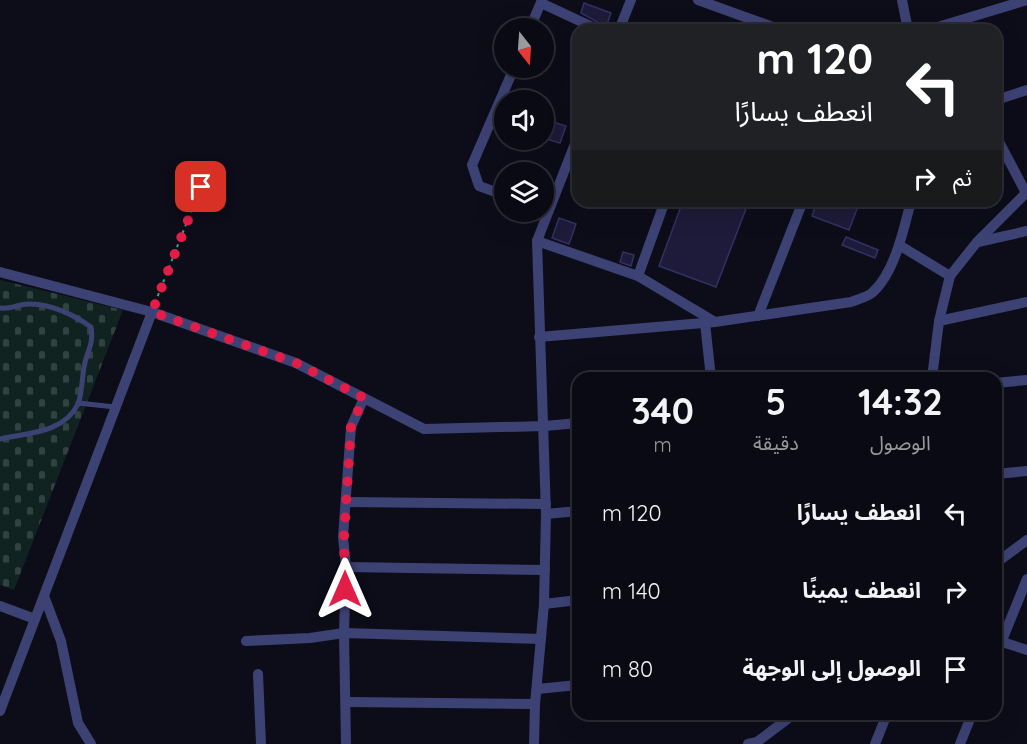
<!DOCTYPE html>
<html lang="ar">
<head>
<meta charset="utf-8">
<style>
  :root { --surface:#0a0a14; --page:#13131d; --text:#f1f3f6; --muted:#999aa0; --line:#2a2b34 }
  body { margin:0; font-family:Quicksand,"Noto Sans Arabic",sans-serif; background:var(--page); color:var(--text); direction:rtl; height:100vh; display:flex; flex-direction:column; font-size:22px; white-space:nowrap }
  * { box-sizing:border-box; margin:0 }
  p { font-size:20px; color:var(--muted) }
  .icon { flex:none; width:33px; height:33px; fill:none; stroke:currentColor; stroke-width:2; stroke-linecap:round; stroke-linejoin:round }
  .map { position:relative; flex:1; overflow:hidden; direction:ltr }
  .side { position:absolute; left:572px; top:372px; width:430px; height:348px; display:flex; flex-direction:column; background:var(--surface); border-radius:18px; box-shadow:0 6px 24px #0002,0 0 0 2px var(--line); direction:rtl }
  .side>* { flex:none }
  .banner { position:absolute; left:572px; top:24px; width:430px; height:183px; border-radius:18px; box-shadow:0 6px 24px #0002,0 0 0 2px var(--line); direction:rtl; background:#202124; color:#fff; overflow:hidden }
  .needle { width:39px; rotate:163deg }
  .controls { position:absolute; left:494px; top:18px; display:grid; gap:12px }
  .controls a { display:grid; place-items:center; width:60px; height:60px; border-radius:50%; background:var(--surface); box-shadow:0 6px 24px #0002,0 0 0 2px var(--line); font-size:30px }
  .pin { position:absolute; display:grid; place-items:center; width:51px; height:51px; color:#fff; margin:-26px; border-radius:12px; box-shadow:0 3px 9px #0006 }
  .me { position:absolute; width:66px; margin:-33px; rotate:0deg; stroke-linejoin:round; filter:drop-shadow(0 0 4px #0008) }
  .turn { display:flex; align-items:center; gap:21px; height:126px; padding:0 30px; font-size:27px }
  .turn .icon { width:78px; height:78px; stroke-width:2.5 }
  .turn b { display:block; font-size:42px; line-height:51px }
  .then { display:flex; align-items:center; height:57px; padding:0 30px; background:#0003; gap:12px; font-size:22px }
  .eta { display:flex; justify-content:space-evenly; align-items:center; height:102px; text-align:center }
  .eta b { font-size:36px; font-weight:700; line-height:42px }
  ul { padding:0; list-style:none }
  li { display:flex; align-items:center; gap:18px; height:78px; padding:0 30px }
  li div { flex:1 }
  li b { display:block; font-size:22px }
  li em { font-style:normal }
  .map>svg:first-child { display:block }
  .cemetery { fill:url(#cemetery-stones) }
  .building { fill:#1d1b39; stroke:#333062; stroke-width:1.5 }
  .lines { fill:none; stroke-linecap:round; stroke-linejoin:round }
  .path { stroke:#39a08d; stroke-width:2; stroke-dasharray:3 4.5; stroke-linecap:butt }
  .service { stroke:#3d4274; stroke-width:5 }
  .minor { stroke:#3d4274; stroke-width:10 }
  .route { stroke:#e11d48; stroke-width:10; stroke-dasharray:0 18 }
</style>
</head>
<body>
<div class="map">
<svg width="1027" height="744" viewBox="0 0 1027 744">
  <defs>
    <pattern id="cemetery-stones" width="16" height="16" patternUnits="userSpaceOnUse" patternTransform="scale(1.5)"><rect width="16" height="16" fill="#112320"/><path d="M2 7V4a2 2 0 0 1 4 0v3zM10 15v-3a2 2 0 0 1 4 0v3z" fill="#324241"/></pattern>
  </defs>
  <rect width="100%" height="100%" fill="#0d0d1a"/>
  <path class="cemetery" d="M0 280 123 310 14 590 0 585Z"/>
  <g class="building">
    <path d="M584 3 611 13 606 27 581 13Z"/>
    <path d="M543 119 566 126 560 143 543 138Z"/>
    <path d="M683 201H749L716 287 659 266Z"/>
    <path d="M817 201H860L849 230 812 216Z"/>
    <path d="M559 218 576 224 569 244 552 238Z"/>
    <path d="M846 237 878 250 875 258 842 245Z"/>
    <path d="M623 252 634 255 631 266 620 262Z"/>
  </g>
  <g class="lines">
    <path class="path" d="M155 303 209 166"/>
    <g class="service">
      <path d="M0 308C10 310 19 304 28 304 50 303 74 315 91 327 94 345 87 350 84 367 82 378 82 394 78 404 64 433 28 433 0 439"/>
      <path d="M78 403 115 407"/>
    </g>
    <g class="minor">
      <path d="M698 0 781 30"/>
      <path d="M902 0 908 30"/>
      <path d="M541 3 599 30"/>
      <path d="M530 28 542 0"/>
      <path d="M619 30 631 0"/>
      <path d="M928 30 1027 0"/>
      <path d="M996 100 1027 90"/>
      <path d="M996 136 1026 193"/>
      <path d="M504 195 479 186 472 165 514 68"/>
      <path d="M537 241 638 276 715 322"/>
      <path d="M978 242 1027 231"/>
      <path d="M899 245 950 276"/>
      <path d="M0 272 152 312 296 363 424 429 545 426 578 423"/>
      <path d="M638 276 665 201"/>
      <path d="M758 316 803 201"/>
      <path d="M939 321 1027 302"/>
      <path d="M705 323 711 378"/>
      <path d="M539 337 715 322 851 302C858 299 868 297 873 292 895 272 904 228 911 201"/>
      <path d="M932 378 939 321 950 276 977 242 1027 192"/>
      <path d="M996 383 1027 380"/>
      <path d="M996 474 1027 471"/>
      <path d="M347 502 546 504"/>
      <path d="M546 514 578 511"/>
      <path d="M996 563 1027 540"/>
      <path d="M346 567 545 570"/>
      <path d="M44 596 61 641 78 723 91 744"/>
      <path d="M544 604 578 600"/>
      <path d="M0 606 35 619"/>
      <path d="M996 640 1027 650"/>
      <path d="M246 641 310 638 344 633 346 567 343 537 351 427 364 398"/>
      <path d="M996 655 1027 579"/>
      <path d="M258 674 261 744"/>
      <path d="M537 689 578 685"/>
      <path d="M347 702 535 704"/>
      <path d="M0 711 152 312"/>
      <path d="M346 744 344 633 541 639"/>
      <path d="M534 744 535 704 544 604 546 514 537 241 578 136"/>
      <path d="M748 744 757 742 794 714"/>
      <path d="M875 744 887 714"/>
      <path d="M960 744 972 714"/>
    </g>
  </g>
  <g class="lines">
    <path class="route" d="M201 187 152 312 296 363 364 398 351 426 344 537 345 589"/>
  </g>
</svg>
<div class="controls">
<a><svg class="needle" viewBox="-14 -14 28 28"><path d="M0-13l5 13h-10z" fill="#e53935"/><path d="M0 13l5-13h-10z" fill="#999aa0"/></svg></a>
<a><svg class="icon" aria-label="sound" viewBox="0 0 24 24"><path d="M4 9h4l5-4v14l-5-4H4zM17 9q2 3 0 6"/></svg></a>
<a><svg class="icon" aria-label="layers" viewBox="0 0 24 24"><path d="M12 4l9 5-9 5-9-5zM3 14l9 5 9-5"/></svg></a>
</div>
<div class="pin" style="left:201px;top:187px;background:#d93025"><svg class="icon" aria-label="arrive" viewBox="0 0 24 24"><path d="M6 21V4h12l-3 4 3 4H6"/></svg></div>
<svg class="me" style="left:345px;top:589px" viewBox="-20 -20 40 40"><path d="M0-17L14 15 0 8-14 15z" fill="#e11d48" stroke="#fff" stroke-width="4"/></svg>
<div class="banner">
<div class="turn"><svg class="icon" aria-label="left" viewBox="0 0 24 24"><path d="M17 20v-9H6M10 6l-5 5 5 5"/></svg><div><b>120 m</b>انعطف يسارًا</div></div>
<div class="then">ثم<svg class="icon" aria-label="right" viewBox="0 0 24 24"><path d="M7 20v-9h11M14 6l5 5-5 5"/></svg></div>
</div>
<section class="side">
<div class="eta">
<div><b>14:32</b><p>الوصول</p></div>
<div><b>5</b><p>دقيقة</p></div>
<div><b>340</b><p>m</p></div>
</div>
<ul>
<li><svg class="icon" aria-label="left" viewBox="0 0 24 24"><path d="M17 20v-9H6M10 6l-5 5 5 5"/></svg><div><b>انعطف يسارًا</b></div><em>120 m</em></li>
<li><svg class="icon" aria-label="right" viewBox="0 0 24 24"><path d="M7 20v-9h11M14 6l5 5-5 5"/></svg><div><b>انعطف يمينًا</b></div><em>140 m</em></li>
<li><svg class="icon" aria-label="arrive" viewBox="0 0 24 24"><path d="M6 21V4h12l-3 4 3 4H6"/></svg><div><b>الوصول إلى الوجهة</b></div><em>80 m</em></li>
</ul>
</section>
</div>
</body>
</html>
